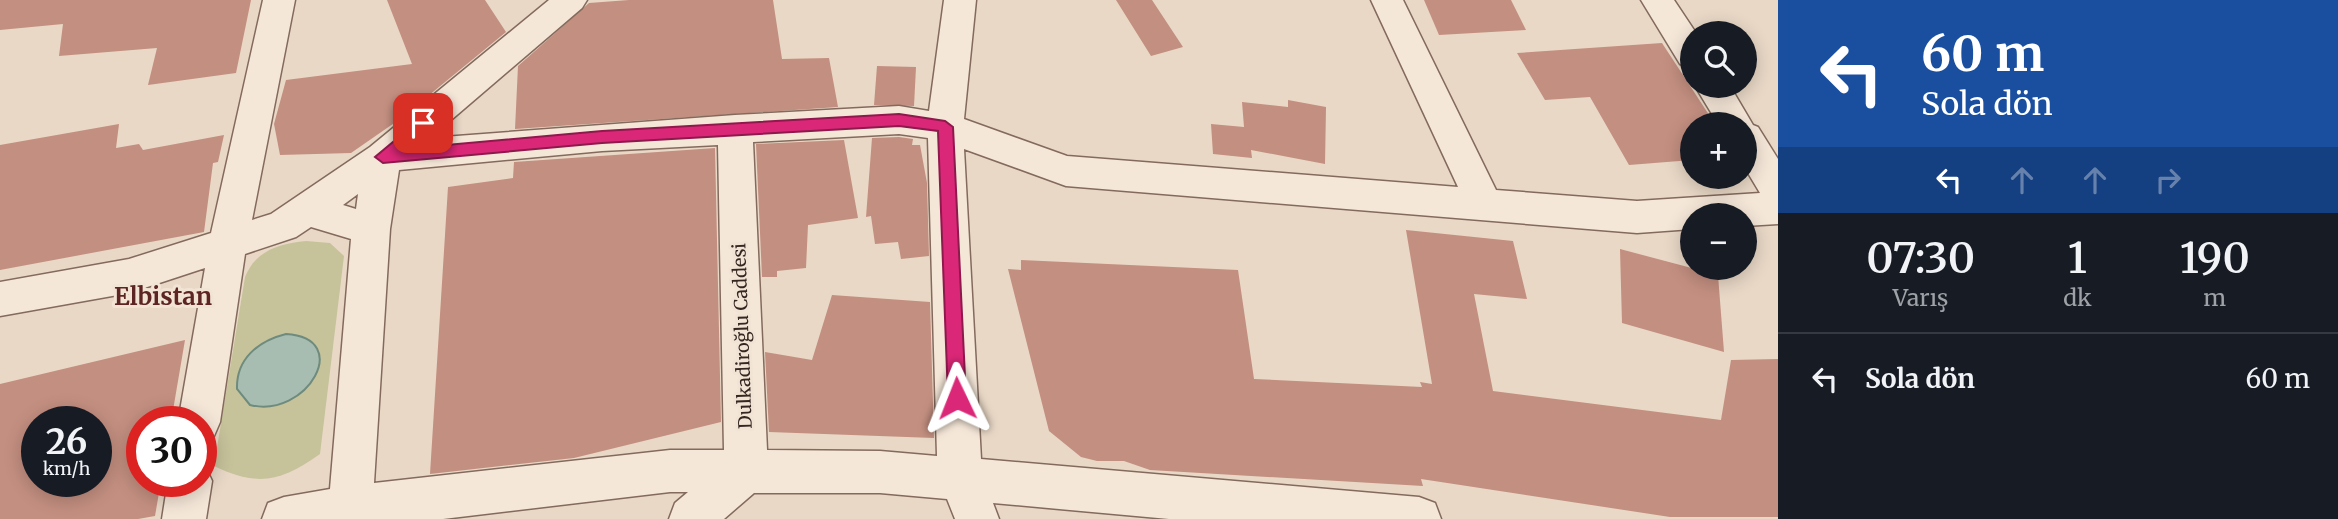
<!DOCTYPE html>
<html lang="tr">
<head>
<meta charset="utf-8">
<style>
  :root { --surface:#171b24; --page:#242831; --text:#f1f3f6; --muted:#9ea1a6; --line:#363941 }
  body { margin:0; font-family:Merriweather,serif; background:var(--page); color:var(--text); height:100vh; display:flex; flex-direction:column; font-size:26px; white-space:nowrap }
  * { box-sizing:border-box; margin:0 }
  p { font-size:23px; color:var(--muted) }
  .icon { flex:none; width:38px; height:38px; fill:none; stroke:currentColor; stroke-width:2; stroke-linecap:round; stroke-linejoin:round }
  .map { position:relative; flex:1; overflow:hidden }
  .sheet { display:flex; flex-direction:column; background:var(--surface); width:560px }
  .sheet>* { flex:none }
  .top-card { background:#1a4fa0; color:#fff; overflow:hidden }
  .buttons { position:absolute; left:1680px; top:21px; display:grid; gap:14px }
  .buttons a { display:grid; place-items:center; width:77px; height:77px; border-radius:50%; background:var(--surface); box-shadow:0 4px 18px #0003; font-size:35px }
  .speed { position:absolute; left:21px; top:406px; display:flex; gap:14px; font-size:35px; font-weight:700; text-align:center }
  .speed>* { display:grid; place-content:center; width:91px; height:91px; border-radius:50%; background:var(--surface); box-shadow:0 4px 18px #0003; line-height:1 }
  .speed small { font-size:18px; font-weight:400 }
  .speed .limit { border:10px solid #d22; background:#fff; color:#111 }
  .pin { position:absolute; display:grid; place-items:center; width:60px; height:60px; color:#fff; margin:-30px; border-radius:14px; box-shadow:0 4px 10px #0006 }
  .me { position:absolute; width:77px; margin:-38px; rotate:358deg; stroke-linejoin:round; filter:drop-shadow(0 0 5px #0008) }
  .turn { display:flex; align-items:center; gap:24px; height:147px; padding:0 28px; font-size:32px }
  .turn .icon { width:91px; height:91px; stroke-width:2.5 }
  .turn b { display:block; font-size:49px; line-height:60px }
  .lanes { display:flex; align-items:center; height:66px; padding:0 28px; background:#0003; justify-content:center; gap:35px; direction:ltr }
  .lanes .off { opacity:.35 }
  .eta { display:flex; justify-content:space-evenly; align-items:center; height:119px; text-align:center }
  .eta b { font-size:42px; font-weight:600; line-height:49px }
  ul { padding:0; list-style:none }
  li { display:flex; align-items:center; gap:21px; height:91px; padding:0 28px; border-top:2px solid var(--line) }
  li div { flex:1 }
  li b { display:block; font-size:26px }
  li em { font-style:normal }
  main { display:flex; flex:1; min-height:0 }
  .map>svg:first-child { display:block }
  .green { fill:#c6c39b }
  .water { fill:#a7bdb2; stroke:#6f8b7e; stroke-width:2 }
  .building { fill:#c38f80; fill-rule:evenodd }
  .lines { fill:none; stroke-linecap:round; stroke-linejoin:round }
  .minor-casing { stroke:#836a5d; stroke-width:3 }
  .minor { fill:#f5e7d8; fill-rule:evenodd }
  .route { fill:#db2777; stroke:#8e194d; stroke-width:2 }
  .labels { text-anchor:middle; dominant-baseline:central; stroke-width:6; stroke-linejoin:round; paint-order:stroke }
  .street-label { font-size:18px; fill:#342620; stroke:#f2e4d5 }
  .district-label { font-size:24px; font-weight:bold; fill:#5c2524; stroke:#f2e4d5 }
</style>
</head>
<body>
<main>
<div class="map">
<svg width="1778" height="519" viewBox="0 0 1778 519">
  <rect width="100%" height="100%" fill="#e9d8c6"/>
  <path class="green" d="M306 241 330 243 344 256 320 454C281 482 258 487 214 466L245 277C256 250 279 244 306 241Z"/>
  <path class="water" d="M286 334C354 338 307 419 250 405L237 389C236 359 258 341 286 334Z"/>
  <g class="building">
    <path d="M0 0H251L236 73 148 85 157 48 59 56 63 24 0 30Z"/>
    <path d="M387 0H485L506 32 400 119 351 153 280 155 274 124 286 80 412 64Z"/>
    <path d="M629 0H773L782 59 829 58 838 107 515 129 518 66 589 3Z"/>
    <path d="M1116 0H1152L1183 47 1151 56Z"/>
    <path d="M1424 0H1511L1526 30 1439 35Z"/>
    <path d="M1662 43 1715 124H1692V160L1629 165 1590 97 1545 100 1517 53Z"/>
    <path d="M877 66 916 67 914 106 874 105Z"/>
    <path d="M1288 100 1326 107 1325 164 1251 150 1252 158 1213 154 1211 124 1244 127 1242 102 1288 107Z"/>
    <path d="M119 124 116 148 139 144 143 150 224 135 218 162 213 163 204 232 0 270V145Z"/>
    <path d="M899 137 913 139 912 145H920L927 183 929 256 901 259 898 242 875 244 871 216 866 217 872 138Z"/>
    <path d="M844 140 858 218 808 225 806 268 777 271V277H762L756 144Z"/>
    <path d="M715 148 721 422 574 458 430 474 448 187 513 178 514 162Z"/>
    <path d="M1406 230 1513 241 1527 299 1474 294 1493 391 1721 420 1731 360 1778 359V517H1670L1421 479 1423 486 1150 470 1124 461H1097L1081 457 1049 431 1008 269 1021 270V260L1238 270 1254 379 1422 387 1420 382 1432 384Z"/>
    <path d="M1620 249 1718 275 1724 352 1622 323Z"/>
    <path d="M832 295 930 302 934 438 769 432 765 352 812 360Z"/>
    <path d="M185 340 171 422H142V481H161L155 516 138 519H0V384ZM37 422H96V481H37Z"/>
  </g>
  <g class="lines">
    <g class="minor-casing">
      <g id="minor">
        <path d="M263 0H295L252 220 271 214 370 147 549 0H587L582 8 430 138 735 115 899 106 929 111 944 0H976L964 119 1067 156 1458 187 1371 0H1403L1496 190 1637 201 1760 193 1745 168V124H1718L1695 86H1730L1753 125 1758 127 1778 159V224L1745 226V215H1692V229L1637 233 1066 186 964 149 981 459 1419 497 1435 503 1441 519H1169L993 503 999 519H955L947 499 880 493H754L724 519H669L675 503 688 492H670L443 519H262L268 503 284 497 330 489 351 239 311 227 296 237 245 254 220 422 214 436 201 441V422H178L205 268 129 293 0 316V282L129 259 211 233ZM899 134 928 138 937 456 880 451 767 450 753 142ZM718 145 724 450H670L374 483 390 229 399 170 602 151ZM358 194 356 209 343 205Z"/>
        <path d="M1641 0H1674L1696 33H1692V68L1680 64Z"/>
        <path d="M201 464 205 466 212 481 206 519H162L168 481H201Z"/>
      </g>
    </g>
    <use href="#minor" class="minor"/>
  </g>
  <path class="route" d="M899 114 945 121 953 127 966 398 957 406 948 398 938 131 899 126 602 143 383 163 375 157 423 117 428 119V127L402 149 602 131Z"/>
  <g class="labels">
    <g class="street-label">
      <text transform="translate(742 336) rotate(-92)">Dulkadiroğlu Caddesi</text>
    </g>
    <g class="district-label">
      <text x="163" y="296">Elbistan</text>
    </g>
  </g>
</svg>
<div class="buttons">
<a><svg class="icon" aria-label="search" viewBox="0 0 24 24"><circle cx="10" cy="10" r="6"/><path d="M15 15l6 6"/></svg></a>
<a>+</a>
<a>−</a>
</div>
<div class="speed"><div>26<small>km/h</small></div><div class="limit">30</div></div>
<div class="pin" style="left:423px;top:123px;background:#d93025"><svg class="icon" aria-label="arrive" viewBox="0 0 24 24"><path d="M6 21V4h12l-3 4 3 4H6"/></svg></div>
<svg class="me" style="left:957px;top:398px" viewBox="-20 -20 40 40"><path d="M0-17L14 15 0 8-14 15z" fill="#db2777" stroke="#fff" stroke-width="4"/></svg>
</div>
<section class="sheet">
<div class="top-card">
<div class="turn"><svg class="icon" aria-label="left" viewBox="0 0 24 24"><path d="M17 20v-9H6M10 6l-5 5 5 5"/></svg><div><b>60 m</b>Sola dön</div></div>
<div class="lanes"><svg class="icon" aria-label="left" viewBox="0 0 24 24"><path d="M17 20v-9H6M10 6l-5 5 5 5"/></svg><svg class="icon off" aria-label="ahead" viewBox="0 0 24 24"><path d="M12 20V5M6 11l6-6 6 6"/></svg><svg class="icon off" aria-label="ahead" viewBox="0 0 24 24"><path d="M12 20V5M6 11l6-6 6 6"/></svg><svg class="icon off" aria-label="right" viewBox="0 0 24 24"><path d="M7 20v-9h11M14 6l5 5-5 5"/></svg></div>
</div>
<div class="eta">
<div><b>07:30</b><p>Varış</p></div>
<div><b>1</b><p>dk</p></div>
<div><b>190</b><p>m</p></div>
</div>
<ul>
<li><svg class="icon" aria-label="left" viewBox="0 0 24 24"><path d="M17 20v-9H6M10 6l-5 5 5 5"/></svg><div><b>Sola dön</b></div><em>60 m</em></li>
</ul>
</section>
</main>
</body>
</html>
